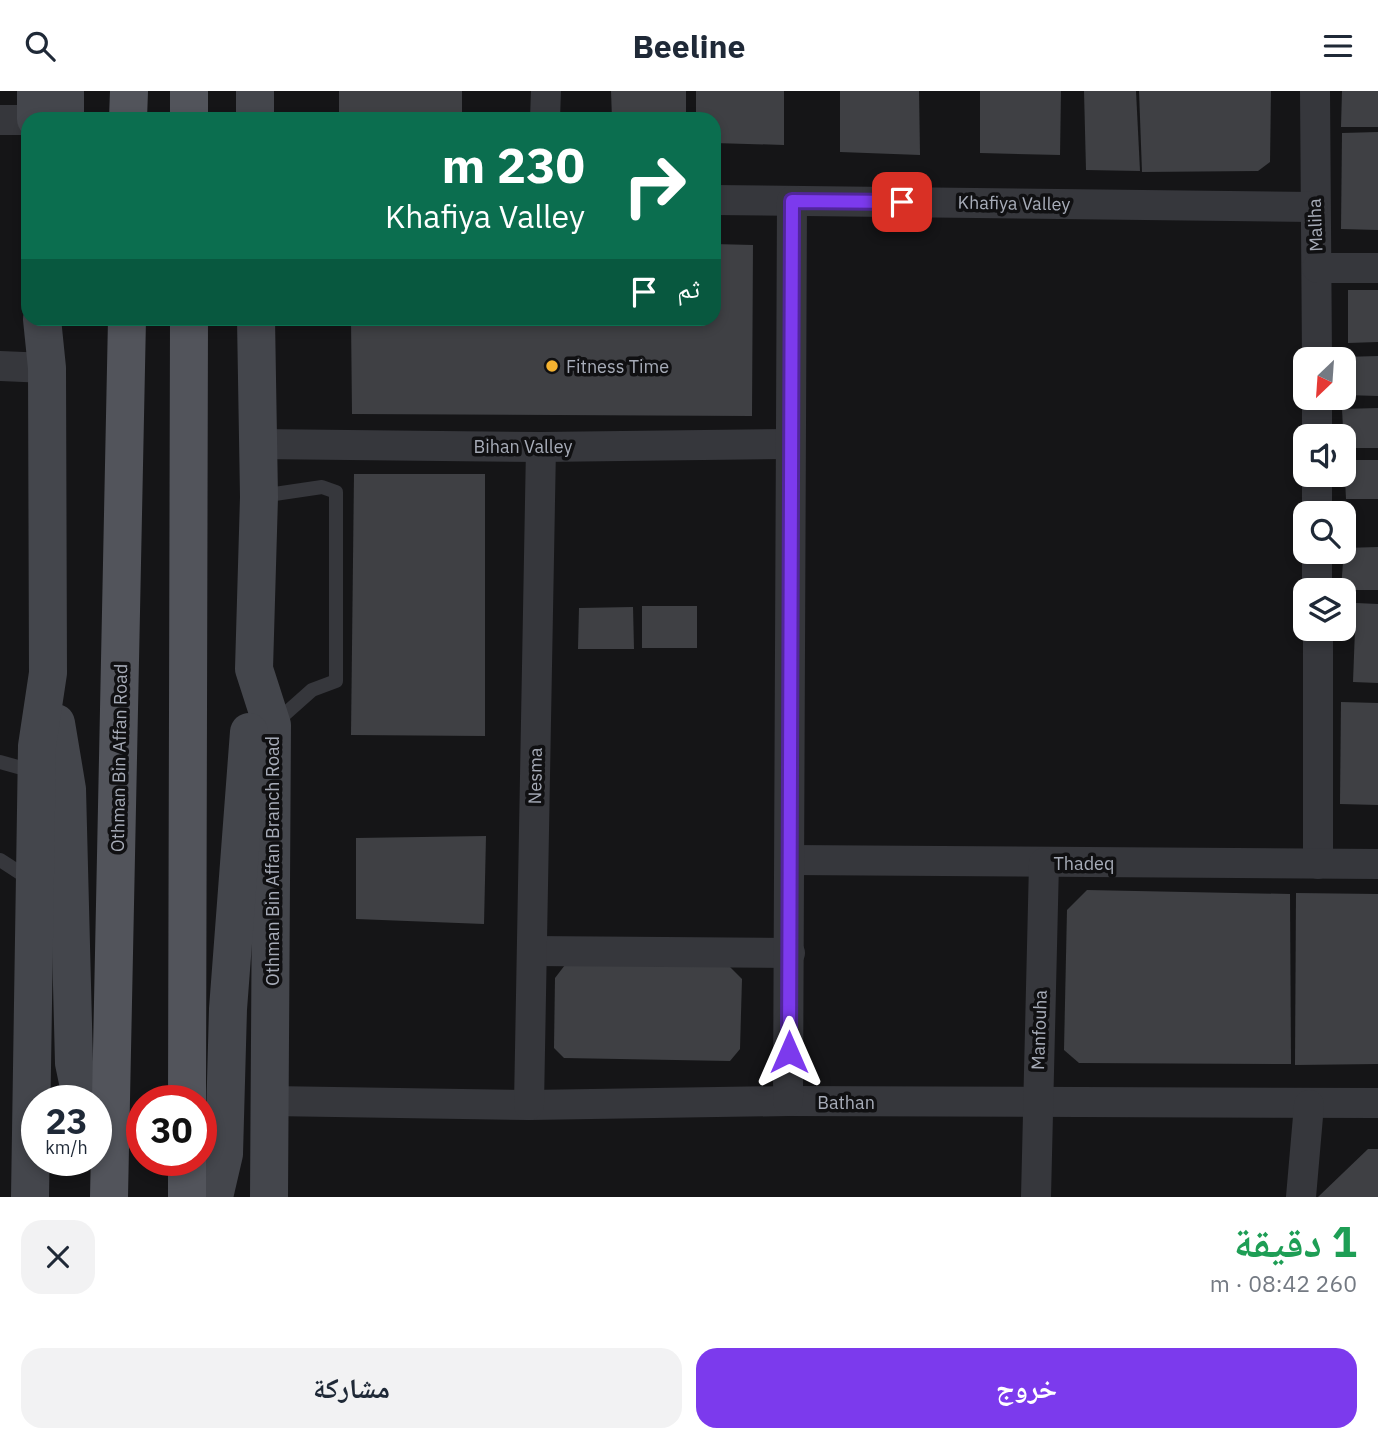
<!DOCTYPE html>
<html lang="ar">
<head>
<meta charset="utf-8">
<style>
  :root { --surface:#fff; --page:#f2f2f3; --text:#1f2937; --muted:#747a83; --accent:#7c3aed }
  body { margin:0; font-family:"IBM Plex Sans","Noto Naskh Arabic",sans-serif; background:var(--page); color:var(--text); direction:rtl; height:100vh; display:flex; flex-direction:column; font-size:26px; white-space:nowrap }
  * { box-sizing:border-box; margin:0 }
  p { font-size:23px; color:var(--muted) }
  .icon { flex:none; width:38px; height:38px; fill:none; stroke:currentColor; stroke-width:2; stroke-linecap:round; stroke-linejoin:round }
  .map { position:relative; height:1106px; overflow:hidden; direction:ltr }
  .side { display:flex; flex-direction:column; background:var(--surface); flex:1 }
  .side>* { flex:none }
  .top-card { position:absolute; left:21px; top:21px; width:700px; height:214px; border-radius:21px; box-shadow:0 4px 10px #0003; direction:rtl; background:#0b6e4f; color:#fff; overflow:hidden }
  .needle { width:46px; rotate:205deg }
  .fabs { position:absolute; left:1293px; top:256px; display:grid; gap:14px }
  .fabs a { display:grid; place-items:center; width:63px; height:63px; border-radius:14px; background:var(--surface); box-shadow:0 4px 10px #0003; font-size:35px }
  .speed { position:absolute; left:21px; top:994px; display:flex; gap:14px; font-size:35px; font-weight:700; text-align:center }
  .speed>* { display:grid; place-content:center; width:91px; height:91px; border-radius:50%; background:var(--surface); box-shadow:0 4px 10px #0003; line-height:1 }
  .speed small { font-size:18px; font-weight:400 }
  .speed .limit { border:10px solid #d22; background:#fff; color:#111 }
  .pin { position:absolute; display:grid; place-items:center; width:60px; height:60px; color:#fff; margin:-30px; border-radius:14px; box-shadow:0 4px 10px #0006 }
  .me { position:absolute; width:77px; margin:-38px; rotate:0deg; stroke-linejoin:round; filter:drop-shadow(0 0 5px #0008) }
  .turn { display:flex; align-items:center; gap:24px; height:147px; padding:0 21px; font-size:32px }
  .turn .icon { width:91px; height:91px; stroke-width:2.5 }
  .turn b { display:block; font-size:49px; line-height:60px }
  .then { display:flex; align-items:center; height:66px; padding:0 21px; background:#0003; gap:14px; font-size:26px }
  .round { display:grid; place-items:center; flex:none; width:74px; height:74px; border-radius:21px; background:var(--page) }
  .summary { display:flex; align-items:center; justify-content:space-between; height:119px; padding:0 21px }
  h1 { font-size:42px; font-weight:700; line-height:52px; color:#1e9e55 }
  .action { display:flex; gap:14px; margin-top:auto; padding:14px 21px }
  .action a { flex:1; height:80px; border-radius:21px; background:var(--accent); color:#fff; font-size:28px; font-weight:700; line-height:80px; text-align:center }
  .action a+a { background:var(--page); color:var(--text) }
  header { display:flex; justify-content:space-between; align-items:center; height:91px; padding:0 21px; background:var(--surface); font-size:32px; font-weight:700 }
  .map>svg:first-child { display:block }
  .building { fill:#3f4044 }
  .lines { fill:none; stroke-linecap:round; stroke-linejoin:round }
  .lane { stroke:#36373c; stroke-width:14 }
  .street { stroke:#36373c; stroke-width:30 }
  .secondary { stroke:#44464c; stroke-width:38 }
  .primary { stroke:#52545b; stroke-width:38 }
  .route-casing { stroke:#51269a; stroke-width:18 }
  .route { stroke:#7c3aed; stroke-width:12 }
  .poi-dot { fill:#f4b230; stroke:#101012; stroke-width:2.5 }
  .labels { text-anchor:middle; dominant-baseline:central; stroke-width:7; stroke-linejoin:round; paint-order:stroke }
  .street-label { font-size:18px; fill:#a7acb8; stroke:#101012 }
  .poi-label { font-size:18px; fill:#a7acb8; stroke:#101012; text-anchor:start }
</style>
</head>
<body>
<header><svg class="icon" aria-label="menu" viewBox="0 0 24 24"><path d="M4 6h16M4 12h16M4 18h16"/></svg>Beeline<svg class="icon" aria-label="search" viewBox="0 0 24 24"><circle cx="10" cy="10" r="6"/><path d="M15 15l6 6"/></svg></header>
<div class="map">
<svg width="1378" height="1106" viewBox="0 0 1378 1106">
  <rect width="100%" height="100%" fill="#151517"/>
  <g class="building">
    <rect x="339" y="0" width="123" height="28"/>
    <path d="M611 0H686V28H612Z"/>
    <path d="M696 0H784V54L714 52V28H696Z"/>
    <path d="M840 0H919L920 64 840 61Z"/>
    <path d="M980 0H1061L1060 64 980 62Z"/>
    <path d="M1084 0H1136L1140 80 1086 79Z"/>
    <path d="M1139 0H1271L1270 71 1258 80 1142 81Z"/>
    <path d="M1342 0H1378V36H1341Z"/>
    <path d="M1378 41V139L1341 138 1342 42Z"/>
    <path d="M714 153 753 154 752 325 352 323 351 228H714Z"/>
    <path d="M1348 199H1378V251L1348 252Z"/>
    <path d="M1378 265V305L1345 304 1344 266Z"/>
    <path d="M1378 317V357H1344L1342 318Z"/>
    <path d="M1344 369H1378V408H1346Z"/>
    <path d="M354 383H485V645L351 644Z"/>
    <path d="M1378 456V499H1341L1344 457Z"/>
    <path d="M1356 512 1378 513V592L1353 591Z"/>
    <rect x="642" y="515" width="55" height="42"/>
    <path d="M633 516 634 558H578L579 517Z"/>
    <path d="M1341 611 1378 612V714L1340 713Z"/>
    <path d="M486 745 484 833 356 828V747Z"/>
    <path d="M1087 799 1290 803 1291 973 1079 972 1064 959 1067 819Z"/>
    <path d="M1296 802 1378 803V973L1295 974Z"/>
    <path d="M565 874 730 876 742 888 740 958 730 970 564 967 554 957 555 887Z"/>
    <path d="M1368 1058H1378V1106H1318Z"/>
  </g>
  <g class="lines">
    <g class="lane">
      <path d="M261 405 322 396 336 401V590L312 599 276 631"/>
      <path d="M0 671 36 681"/>
      <path d="M0 769 31 789"/>
    </g>
    <g class="street">
      <path d="M1315 0 1317 268"/>
      <path d="M545 28 546 0"/>
      <path d="M0 29H28"/>
      <path d="M714 109 1313 116"/>
      <path d="M1317 177H1378"/>
      <path d="M0 275 47 277"/>
      <path d="M1317 306V345"/>
      <path d="M257 353 541 356 789 353"/>
      <path d="M1317 383V422"/>
      <path d="M1317 460V499"/>
      <path d="M1318 537V773"/>
      <path d="M790 769 1378 773"/>
      <path d="M532 860 790 862"/>
      <path d="M271 1010 529 1014 788 1010 1378 1012"/>
      <path d="M788 1010 792 110"/>
      <path d="M529 1014 541 356"/>
      <path d="M1036 1106 1044 772"/>
      <path d="M1301 1106 1309 1014"/>
    </g>
    <g class="secondary">
      <path d="M255 0V28"/>
      <path d="M36 28V0"/>
      <path d="M65 28V0"/>
      <path d="M256 228 259 406 254 578 272 634 269 1106"/>
      <path d="M56 632 67 698 74 972 82 1010"/>
      <path d="M30 1106 37 655 48 582 47 277 42 228"/>
      <path d="M214 1106 224 1063 228 918 249 641"/>
    </g>
    <g class="primary">
      <path d="M128 28 129 0"/>
      <path d="M189 28V0"/>
      <path d="M187 1010 189 228"/>
      <path d="M109 1106 127 228"/>
      <path d="M187 1106V1069"/>
    </g>
  </g>
  <g class="lines">
    <g class="route-casing">
      <path id="route" d="M789 961 792 110 902 111"/>
    </g>
    <use href="#route" class="route"/>
  </g>
  <circle class="poi-dot" cx="552" cy="275" r="7"/>
  <g class="labels">
    <g class="street-label">
      <text transform="translate(1014 112) rotate(1)">Khafiya Valley</text>
      <text transform="translate(1315 134) rotate(-92)">Maliha</text>
      <text x="523" y="355">Bihan Valley</text>
      <text transform="translate(119 667) rotate(-89)">Othman Bin Affan Road</text>
      <text transform="translate(535 685) rotate(-89)">Nesma</text>
      <text transform="translate(272 770) rotate(-90)">Othman Bin Affan Branch Road</text>
      <text x="1084" y="772">Thadeq</text>
      <text transform="translate(1039 939) rotate(-88)">Manfouha</text>
      <text x="846" y="1011">Bathan</text>
    </g>
    <g class="poi-label">
      <text x="566" y="275">Fitness Time</text>
    </g>
  </g>
</svg>
<div class="fabs">
<a><svg class="needle" viewBox="-14 -14 28 28"><path d="M0-13l5 13h-10z" fill="#e53935"/><path d="M0 13l5-13h-10z" fill="#747a83"/></svg></a>
<a><svg class="icon" aria-label="sound" viewBox="0 0 24 24"><path d="M4 9h4l5-4v14l-5-4H4zM17 9q2 3 0 6"/></svg></a>
<a><svg class="icon" aria-label="search" viewBox="0 0 24 24"><circle cx="10" cy="10" r="6"/><path d="M15 15l6 6"/></svg></a>
<a><svg class="icon" aria-label="layers" viewBox="0 0 24 24"><path d="M12 4l9 5-9 5-9-5zM3 14l9 5 9-5"/></svg></a>
</div>
<div class="speed"><div>23<small>km/h</small></div><div class="limit">30</div></div>
<div class="pin" style="left:902px;top:111px;background:#d93025"><svg class="icon" aria-label="arrive" viewBox="0 0 24 24"><path d="M6 21V4h12l-3 4 3 4H6"/></svg></div>
<svg class="me" style="left:789px;top:961px" viewBox="-20 -20 40 40"><path d="M0-17L14 15 0 8-14 15z" fill="#7c3aed" stroke="#fff" stroke-width="4"/></svg>
<div class="top-card">
<div class="turn"><svg class="icon" aria-label="right" viewBox="0 0 24 24"><path d="M7 20v-9h11M14 6l5 5-5 5"/></svg><div><b>230 m</b>Khafiya Valley</div></div>
<div class="then">ثم<svg class="icon" aria-label="arrive" viewBox="0 0 24 24"><path d="M6 21V4h12l-3 4 3 4H6"/></svg></div>
</div>
</div>
<section class="side">
<div class="summary"><div><h1>1 دقيقة</h1><p>260 m · 08:42</p></div><a class="round"><svg class="icon" aria-label="close" viewBox="0 0 24 24"><path d="M6 6l12 12M18 6L6 18"/></svg></a></div>
<div class="action"><a>خروج</a><a>مشاركة</a></div>
</section>
</body>
</html>
